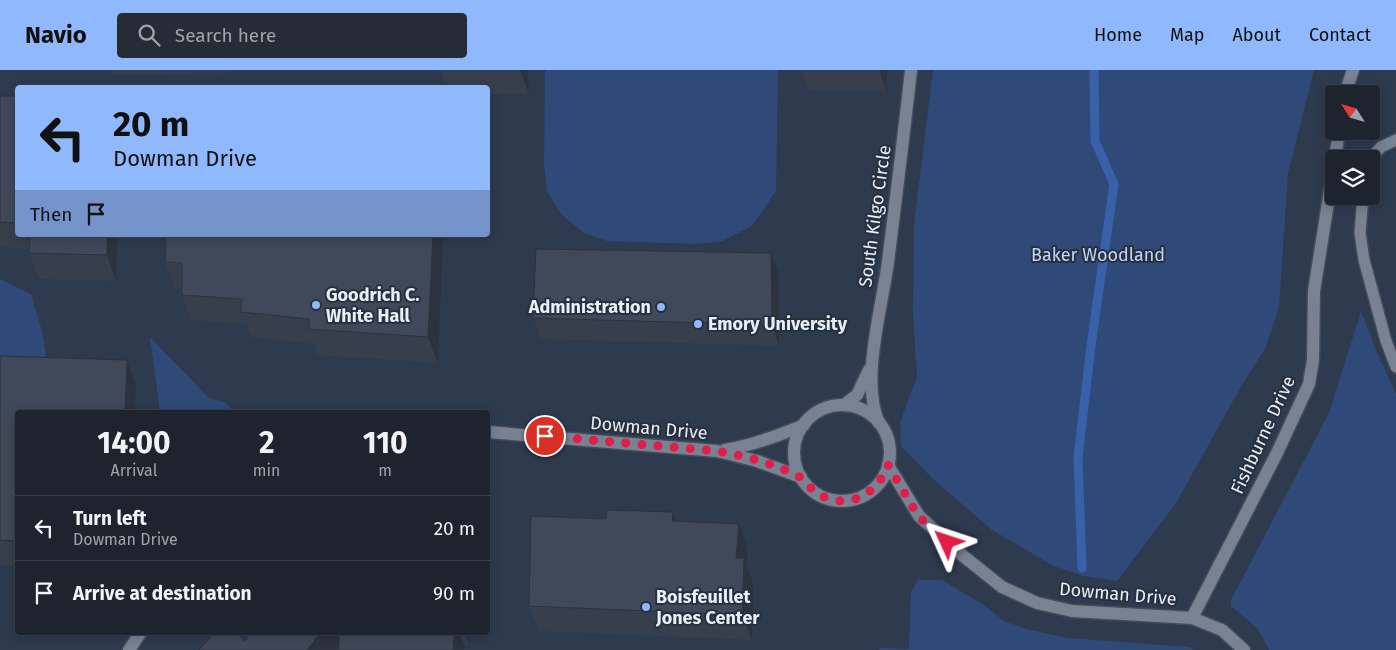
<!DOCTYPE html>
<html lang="en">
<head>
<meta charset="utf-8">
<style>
  :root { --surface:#1d242e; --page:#252c36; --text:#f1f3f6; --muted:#a0a4aa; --line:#3b414a; --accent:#90b8fd }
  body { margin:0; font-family:"Fira Sans",sans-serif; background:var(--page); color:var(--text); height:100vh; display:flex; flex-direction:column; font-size:19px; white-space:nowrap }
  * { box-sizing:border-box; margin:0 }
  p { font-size:16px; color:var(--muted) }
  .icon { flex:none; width:28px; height:28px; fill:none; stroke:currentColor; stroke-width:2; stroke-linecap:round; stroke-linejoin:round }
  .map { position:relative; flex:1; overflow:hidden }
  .panel { position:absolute; left:15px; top:340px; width:475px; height:225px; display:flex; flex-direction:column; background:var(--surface); border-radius:5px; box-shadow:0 2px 12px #0003,0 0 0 1px var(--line) }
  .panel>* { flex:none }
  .top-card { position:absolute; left:15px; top:15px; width:475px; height:152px; border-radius:5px; box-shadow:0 2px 12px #0003,0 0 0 1px var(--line); background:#90b8fd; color:#111; overflow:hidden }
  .needle { width:32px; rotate:307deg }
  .tools { position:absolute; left:1325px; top:15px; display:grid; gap:10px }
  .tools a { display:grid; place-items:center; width:55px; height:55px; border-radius:5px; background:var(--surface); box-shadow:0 2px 12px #0003,0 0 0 1px var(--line); font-size:25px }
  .pin { position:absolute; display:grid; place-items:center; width:42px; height:42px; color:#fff; margin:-21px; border:2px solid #fff; border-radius:50%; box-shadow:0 1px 5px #0007 }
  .me { position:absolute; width:55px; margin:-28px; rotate:312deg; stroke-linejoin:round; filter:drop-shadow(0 0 4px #0008) }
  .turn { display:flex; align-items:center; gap:18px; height:105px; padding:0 15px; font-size:22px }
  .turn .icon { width:65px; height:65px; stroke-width:2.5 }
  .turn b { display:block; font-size:35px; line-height:42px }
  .then { display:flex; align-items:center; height:48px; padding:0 15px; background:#0003; gap:10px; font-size:19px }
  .eta { display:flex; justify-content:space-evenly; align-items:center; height:85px; text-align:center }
  .eta b { font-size:30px; font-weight:700; line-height:35px }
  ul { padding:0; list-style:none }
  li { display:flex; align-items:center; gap:15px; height:65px; padding:0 15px; border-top:1px solid var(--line) }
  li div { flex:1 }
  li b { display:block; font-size:19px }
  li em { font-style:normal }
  header { display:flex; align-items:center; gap:30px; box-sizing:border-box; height:70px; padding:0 25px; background:var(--accent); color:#111 }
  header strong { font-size:24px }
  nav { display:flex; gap:28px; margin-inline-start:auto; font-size:18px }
  .search { width:350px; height:45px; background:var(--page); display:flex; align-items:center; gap:12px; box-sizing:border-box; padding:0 18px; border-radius:5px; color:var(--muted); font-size:19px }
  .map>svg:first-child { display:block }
  .built { fill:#2e3a4e; fill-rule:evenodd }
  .green { fill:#2f4a78 }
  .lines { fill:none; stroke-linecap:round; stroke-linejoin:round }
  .stream { stroke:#3861a9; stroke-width:9 }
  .service-casing { stroke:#444c58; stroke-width:14 }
  .minor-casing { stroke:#444c58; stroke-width:15 }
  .service { stroke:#788293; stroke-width:11 }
  .minor { stroke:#788293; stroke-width:12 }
  .wall { fill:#373f4d }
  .shaded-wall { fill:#2d333e }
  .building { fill:#404959; stroke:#2d333e }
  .route { stroke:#e11d48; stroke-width:9; stroke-dasharray:0 16.2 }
  .poi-dot { fill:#90b8fd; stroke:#27303e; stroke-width:2 }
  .labels { text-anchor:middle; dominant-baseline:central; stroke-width:4; stroke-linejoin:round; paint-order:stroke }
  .street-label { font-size:18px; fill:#e9eff9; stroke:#27303e }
  .park-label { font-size:18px; fill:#bed6fe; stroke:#27303e }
  .poi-label { font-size:18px; font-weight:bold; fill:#e9eff9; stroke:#27303e; text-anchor:start }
</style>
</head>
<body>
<header>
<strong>Navio</strong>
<div class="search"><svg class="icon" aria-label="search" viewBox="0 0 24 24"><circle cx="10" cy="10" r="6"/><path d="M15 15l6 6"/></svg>Search here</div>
<nav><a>Home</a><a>Map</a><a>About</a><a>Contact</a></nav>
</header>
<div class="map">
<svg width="1396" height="580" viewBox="0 0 1396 580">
  <rect width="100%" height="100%" fill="#27303e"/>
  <path class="built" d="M0 0H1396V580H0ZM18 18H488V165H18ZM1334 24H1371V61H1334ZM1334 89H1371V126H1334ZM18 342H488V562H18Z"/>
  <g class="green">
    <path d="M545 0H778L776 121 752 156 722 171 697 174 607 171 584 163 561 144 547 121 544 95Z"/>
    <path d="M933 0H1314L1288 103 1279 238 1265 279 1243 313 1176 433 1117 511 1084 506 1054 496 992 460 933 409 901 376 900 352 917 307 913 243 914 154Z"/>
    <path d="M0 209 31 224 42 261 46 285 39 312 0 311Z"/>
    <path d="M1361 241 1377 282 1396 324V580H1269L1258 559 1231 536V530L1329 343Z"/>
    <path d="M150 267 209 328 224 332 235 342H160Z"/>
    <path d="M918 510H942L985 536 1004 551 1026 559 1068 568 1189 577 1193 580H879L880 578 909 579 911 522Z"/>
  </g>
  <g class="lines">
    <path class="stream" d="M1082 498 1078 388 1091 276 1114 114 1095 71 1094 0"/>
    <g class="service-casing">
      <g id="service">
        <path d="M1370 89 1381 77 1396 70"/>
        <path d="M1363 126 1360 163 1364 190 1386 271 1396 297"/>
      </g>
    </g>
    <g class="minor-casing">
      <g id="minor">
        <path d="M1345 24 1353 0"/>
        <path d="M1335 89 1339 61"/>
        <path d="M844 335 857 325 869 300"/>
        <circle cx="842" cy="383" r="48"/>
        <path d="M879 353C860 311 882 238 888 192 896 128 904 64 911 0"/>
        <path d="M488 362 717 381 757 391 801 407"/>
        <path d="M725 380C753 375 778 366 804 355"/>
        <path d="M888 395 919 446 962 485 1002 517 1037 533 1072 541 1192 548 1222 560 1244 580"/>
        <path d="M1192 548 1277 383 1309 314 1313 290 1314 221 1334 95"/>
        <path d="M129 580 141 562"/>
      </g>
    </g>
    <use href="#service" class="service"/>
    <use href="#minor" class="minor"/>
  </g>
  <g class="wall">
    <path d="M111 0H232V2L113 5Z"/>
    <path d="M441 0H528L529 24H488V18H447Z"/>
    <path d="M801 0H887V21L809 20Z"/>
    <path d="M0 26H18V165H117L116 211 39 209 29 183V179L0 177Z"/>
    <path d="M166 165H443L438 293 318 285 314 274 251 267 246 254 191 250 182 225V218H174L165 192Z"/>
    <path d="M779 204V276L541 269 533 248Z"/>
    <path d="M0 286 136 315 135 342H18V496L0 495V503Z"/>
    <path d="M673 442 676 451 748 479 747 497 753 513 752 570 539 561 529 536 606 449Z"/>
    <path d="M252 562H470V575L339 578 337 580 245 571Z"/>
  </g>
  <g class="shaded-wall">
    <path d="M520 0H528L529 24Z"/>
    <path d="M879 0H887V21Z"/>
    <path d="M107 165H117L116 211 107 185Z"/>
    <path d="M433 165H443L438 293 428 267Z"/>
    <path d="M771 183 779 204V276L772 255Z"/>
    <path d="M127 290 136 315 135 342H125Z"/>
    <path d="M673 442 682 467 672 451Z"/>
    <path d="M739 454 748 479 747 497 753 513 752 570 742 545 736 488Z"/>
    <path d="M321 562H347L348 566 337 580H307Z"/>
    <path d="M454 562H459L464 575V580H453Z"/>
    <path d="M465 562H470V575Z"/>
  </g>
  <g class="building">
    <path d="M0 26H18V153L0 152Z"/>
    <path d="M30 165H107V185L29 183Z"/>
    <path d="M166 165H433L428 267 309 259V249L241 242 242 229 182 225V193L165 192Z"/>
    <path d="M536 179 771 183 772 255 533 248Z"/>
    <path d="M0 286 127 290 125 342H18V471L0 470Z"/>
    <path d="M607 440 673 442 672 451 739 454 736 488H744L742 545 529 536 531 446 606 449Z"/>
    <path d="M215 562H235L245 571 252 562H321L307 580H199Z"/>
    <path d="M339 562H454L453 580H339Z"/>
  </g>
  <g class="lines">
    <path class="route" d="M545 366 717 381C744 386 773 393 798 406 805 409 810 419 818 424 848 441 877 425 888 395L918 446 947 472"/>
  </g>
  <g class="poi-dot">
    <circle cx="316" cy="235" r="5"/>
    <circle cx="661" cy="237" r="5"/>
    <circle cx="698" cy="254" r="5"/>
    <circle cx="646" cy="537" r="5"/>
  </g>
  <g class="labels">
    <g class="street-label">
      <text transform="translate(875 146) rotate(-82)">South Kilgo Circle</text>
      <text transform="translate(649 358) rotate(5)">Dowman Drive</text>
      <text transform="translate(1263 365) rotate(-65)">Fishburne Drive</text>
      <text transform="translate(1118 524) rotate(5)">Dowman Drive</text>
    </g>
    <g class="park-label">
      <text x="1098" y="185">Baker Woodland</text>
    </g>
    <g class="poi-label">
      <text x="326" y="225">Goodrich C.<tspan x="326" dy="21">White Hall</tspan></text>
      <text x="651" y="237" text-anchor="end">Administration</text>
      <text x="708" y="254">Emory University</text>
      <text x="656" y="527">Boisfeuillet<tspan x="656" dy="21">Jones Center</tspan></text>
    </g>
  </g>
</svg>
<div class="tools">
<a><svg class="needle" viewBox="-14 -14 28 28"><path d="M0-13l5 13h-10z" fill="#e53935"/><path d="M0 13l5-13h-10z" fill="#a0a4aa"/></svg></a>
<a><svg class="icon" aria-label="layers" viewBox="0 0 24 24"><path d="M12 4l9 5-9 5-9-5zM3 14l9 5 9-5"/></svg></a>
</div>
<div class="pin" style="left:545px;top:366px;background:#d93025"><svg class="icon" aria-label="arrive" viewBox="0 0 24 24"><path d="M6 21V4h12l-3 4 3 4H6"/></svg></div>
<svg class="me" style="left:947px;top:472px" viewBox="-20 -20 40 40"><path d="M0-17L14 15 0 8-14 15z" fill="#e11d48" stroke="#fff" stroke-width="4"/></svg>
<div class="top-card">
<div class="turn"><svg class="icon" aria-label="left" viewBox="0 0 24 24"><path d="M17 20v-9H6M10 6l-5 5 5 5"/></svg><div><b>20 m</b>Dowman Drive</div></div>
<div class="then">Then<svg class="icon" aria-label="arrive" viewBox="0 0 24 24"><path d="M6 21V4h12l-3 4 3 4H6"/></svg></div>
</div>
<section class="panel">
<div class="eta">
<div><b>14:00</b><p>Arrival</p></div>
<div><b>2</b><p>min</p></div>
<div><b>110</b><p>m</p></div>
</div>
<ul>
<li><svg class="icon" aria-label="left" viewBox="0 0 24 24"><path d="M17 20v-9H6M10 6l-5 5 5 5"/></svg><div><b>Turn left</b><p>Dowman Drive</p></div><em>20 m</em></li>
<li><svg class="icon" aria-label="arrive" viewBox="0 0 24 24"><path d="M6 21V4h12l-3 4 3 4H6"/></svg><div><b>Arrive at destination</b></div><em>90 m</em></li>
</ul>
</section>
</div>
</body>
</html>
